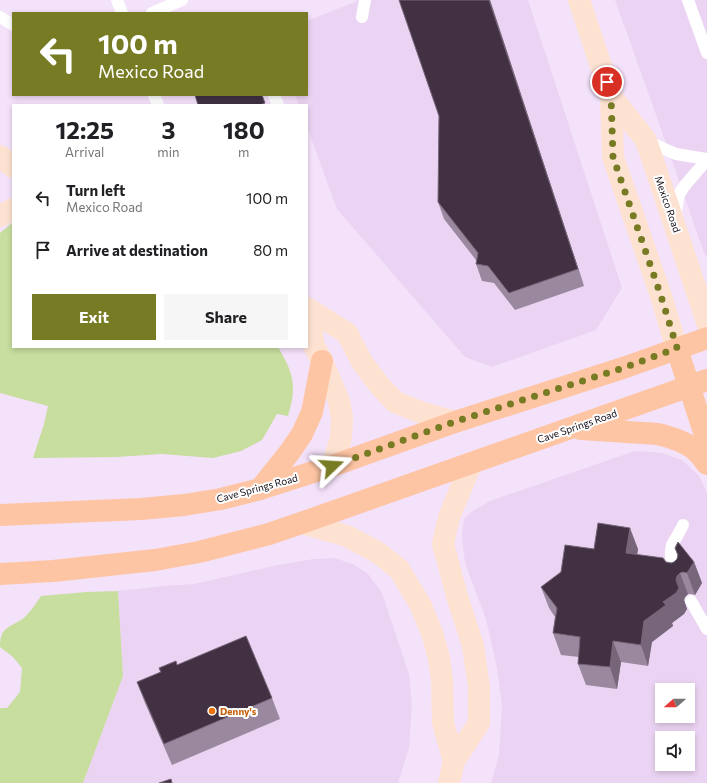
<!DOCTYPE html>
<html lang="en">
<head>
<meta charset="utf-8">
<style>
  :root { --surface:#fff; --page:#f6f6f6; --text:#202124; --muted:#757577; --accent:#777b23 }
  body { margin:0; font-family:Commissioner,sans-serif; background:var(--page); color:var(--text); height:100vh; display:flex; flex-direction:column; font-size:15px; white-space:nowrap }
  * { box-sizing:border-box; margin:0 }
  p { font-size:13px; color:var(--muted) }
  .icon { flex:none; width:22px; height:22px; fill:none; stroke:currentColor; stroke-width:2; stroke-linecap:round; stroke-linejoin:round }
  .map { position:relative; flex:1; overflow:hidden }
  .sheet { position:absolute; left:12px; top:104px; width:296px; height:244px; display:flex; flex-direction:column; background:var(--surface); border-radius:0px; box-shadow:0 2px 6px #0003 }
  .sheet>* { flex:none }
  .banner { position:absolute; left:12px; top:12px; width:296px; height:84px; border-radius:0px; box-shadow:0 2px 6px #0003; background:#777b23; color:#fff; overflow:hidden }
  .needle { width:26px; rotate:250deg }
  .controls { position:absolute; left:655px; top:683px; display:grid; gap:8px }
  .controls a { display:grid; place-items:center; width:40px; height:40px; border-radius:0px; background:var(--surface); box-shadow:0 2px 6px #0003; font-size:20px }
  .pin { position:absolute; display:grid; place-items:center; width:34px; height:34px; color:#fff; margin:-17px; border:2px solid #fff; border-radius:50%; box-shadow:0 1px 4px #0007 }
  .me { position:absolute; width:44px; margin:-22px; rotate:70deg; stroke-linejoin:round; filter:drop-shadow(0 0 3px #0008) }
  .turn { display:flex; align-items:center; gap:14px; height:84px; padding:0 20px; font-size:18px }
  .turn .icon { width:52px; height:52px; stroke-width:2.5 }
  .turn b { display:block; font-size:28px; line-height:34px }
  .eta { display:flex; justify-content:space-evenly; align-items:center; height:68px; text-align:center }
  .eta b { font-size:24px; font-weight:700; line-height:28px }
  .cta { display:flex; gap:8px; margin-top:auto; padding:8px 20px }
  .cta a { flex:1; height:46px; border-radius:0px; background:var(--accent); color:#fff; font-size:16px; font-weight:700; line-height:46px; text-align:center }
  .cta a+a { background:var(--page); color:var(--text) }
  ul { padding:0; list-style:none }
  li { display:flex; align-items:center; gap:12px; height:52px; padding:0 20px }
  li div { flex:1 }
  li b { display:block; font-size:15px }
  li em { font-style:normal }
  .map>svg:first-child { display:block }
  .built { fill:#ebd4f3; fill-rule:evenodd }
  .green { fill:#c7de9f }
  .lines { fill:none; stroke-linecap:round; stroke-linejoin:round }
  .lane { stroke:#fff; stroke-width:12 }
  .secondary { stroke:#fee2d1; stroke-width:22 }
  .primary { stroke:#fec5a4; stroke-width:22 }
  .wall { fill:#9a899e }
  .shaded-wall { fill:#77667a }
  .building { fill:#413143; stroke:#77667a }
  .route { stroke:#777b23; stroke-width:7; stroke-dasharray:0 12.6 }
  .food-dot { fill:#e8710a; stroke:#fff; stroke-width:1.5 }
  .labels { text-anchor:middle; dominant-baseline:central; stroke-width:4; stroke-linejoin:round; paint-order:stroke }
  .street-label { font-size:10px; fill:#110b13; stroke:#fff }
  .food-label { font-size:10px; font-weight:bold; fill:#c56008; stroke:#fff; text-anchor:start }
</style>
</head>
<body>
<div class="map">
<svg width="707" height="783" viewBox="0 0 707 783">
  <rect width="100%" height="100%" fill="#f4e1fa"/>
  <g class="built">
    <path d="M357 0H528L622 288 596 330 492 367 465 357 337 209 307 127V105H299L295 95H307V21L355 2Z"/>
    <path d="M615 0H707V258L703 250 654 109Z"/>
    <path d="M635 451 662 453 682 460 699 476 707 493V783H491L499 755 502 706 497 668 486 619 465 563 462 535 464 519 471 512 490 501ZM662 690H688V716H662ZM662 738H688V764H662Z"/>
    <path d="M334 558 353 564 368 574 382 593 409 674 412 705 409 748 398 783H83L123 676 118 591 164 586 194 584 278 565 314 559Z"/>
  </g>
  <g class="green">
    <path d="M13 222V347H278C294 374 297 386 288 416L277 414 262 440 241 451 213 458 162 454 116 457 33 458 44 424 48 406 0 393V233Z"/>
    <path d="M118 591 123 676 83 783H0V708H7L20 692 22 668 13 657 0 647C0 625 11 628 25 617 31 611 36 603 41 596L86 592Z"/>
  </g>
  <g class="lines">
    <g class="lane">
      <path d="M117 0 122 13"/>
      <path d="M688 0 707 53"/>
      <path d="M152 13 182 0"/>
      <path d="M0 17 13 25"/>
      <path d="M362 17 365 0"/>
      <path d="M154 95 158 105"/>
      <path d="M274 95 278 105"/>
      <path d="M646 140 660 147 676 154 707 159"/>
      <path d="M675 216 679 194 686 184 707 160"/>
      <path d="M677 576C672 568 669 555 672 545 675 539 680 532 683 525"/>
      <path d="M691 601 707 629"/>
    </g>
    <g class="secondary">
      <path d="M579 0 611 96 613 157 661 296 677 349"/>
      <path d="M611 96 645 139 648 146 707 322"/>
      <path d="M0 156 13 167"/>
      <path d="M0 216 13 209"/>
      <path d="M307 308 347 333 362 362 379 385 395 402 420 412 455 422"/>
      <path d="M310 311 313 344 322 361 339 401 342 418 341 438 332 466"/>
      <path d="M301 523 347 536 377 552 399 569 421 606 432 633 439 658 442 680 443 723 454 761"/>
      <path d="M449 783 454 761 479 723V687L473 646 457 596 443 544 449 517 471 464"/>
    </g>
    <g class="primary">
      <path d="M677 349 707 441"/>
      <path d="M581 429 658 434C670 437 684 441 694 449 699 453 703 459 707 464"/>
      <path d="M260 489 289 453 302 434 312 412 322 361"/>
      <path d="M0 515 141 509 184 505 221 499 260 489 332 466 455 422 626 367 707 338"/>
      <path d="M0 574 53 571 155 560 199 552 269 534 301 523 707 380"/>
    </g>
  </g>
  <g class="wall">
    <path d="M490 0 584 286 515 310 494 283 482 281 476 264V260L444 219 438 202 439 116Z"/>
    <path d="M675 548 694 562 702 583 695 595 691 594H688L685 597 684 600 687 609 684 614 672 623 673 626 652 642 648 666 621 662 617 689 586 685 578 664 579 657 561 655 553 633 555 617 549 608 541 587 594 549H638L637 555 671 563 674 562 677 559 678 556Z"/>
    <path d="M177 665 272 698 280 719 172 765 145 703 137 682 160 672 159 668Z"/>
  </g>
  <g class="shaded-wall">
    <path d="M489 0H490L584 286 578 269Z"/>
    <path d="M630 528 638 549 634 575 626 553Z"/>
    <path d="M694 562 702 583 695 595 687 573Z"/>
    <path d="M680 573 688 594 685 597 684 600 687 609 684 614 672 623 673 626 652 642 648 666 641 645 644 621 663 602 676 580 677 576Z"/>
    <path d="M613 641 621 662 617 689 610 667Z"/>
  </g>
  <g class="building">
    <path d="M399 0H489L578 269 509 293 488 266 476 264 478 253 438 202 439 116Z"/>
    <path d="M195 95H262L265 103 260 105H198Z"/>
    <path d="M598 523 630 528 626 553 663 558 666 562 671 563 674 562 677 559 678 555 675 548 678 542 694 562 687 573 683 572 680 573 677 576 676 580 679 588 676 593 663 602 666 605 644 621 641 645 613 641 610 667 578 664 580 637 553 633 557 608 541 587 561 572 565 545 594 549Z"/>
    <path d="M246 636 272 698 164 744 137 682 161 672 159 668 176 661 177 665Z"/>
    <path d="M171 779 172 783H159Z"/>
  </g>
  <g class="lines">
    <path class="route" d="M332 466 454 422 626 367 677 348 661 296 613 157 611 96 607 82"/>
  </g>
  <circle class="food-dot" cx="212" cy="711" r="4"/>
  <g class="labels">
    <g class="street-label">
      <text transform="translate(668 204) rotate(71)">Mexico Road</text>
      <text transform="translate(577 426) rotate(-19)">Cave Springs Road</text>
      <text transform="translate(257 488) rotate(-15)">Cave Springs Road</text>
    </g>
    <g class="food-label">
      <text x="220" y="711">Denny's</text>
    </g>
  </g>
</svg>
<div class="controls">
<a><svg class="needle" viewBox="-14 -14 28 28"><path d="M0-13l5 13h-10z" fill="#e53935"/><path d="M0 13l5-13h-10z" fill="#757577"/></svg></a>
<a><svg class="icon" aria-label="sound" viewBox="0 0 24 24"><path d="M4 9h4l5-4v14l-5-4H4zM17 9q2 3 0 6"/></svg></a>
</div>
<div class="pin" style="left:607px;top:82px;background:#d93025"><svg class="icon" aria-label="arrive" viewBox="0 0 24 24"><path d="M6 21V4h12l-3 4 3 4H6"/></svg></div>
<svg class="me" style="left:332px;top:466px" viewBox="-20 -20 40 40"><path d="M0-17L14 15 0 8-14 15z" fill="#777b23" stroke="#fff" stroke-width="4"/></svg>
<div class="banner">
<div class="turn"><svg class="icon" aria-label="left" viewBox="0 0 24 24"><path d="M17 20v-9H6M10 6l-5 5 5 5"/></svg><div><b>100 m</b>Mexico Road</div></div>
</div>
<section class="sheet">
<div class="eta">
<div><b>12:25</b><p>Arrival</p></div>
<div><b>3</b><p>min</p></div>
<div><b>180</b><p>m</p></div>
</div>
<ul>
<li><svg class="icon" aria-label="left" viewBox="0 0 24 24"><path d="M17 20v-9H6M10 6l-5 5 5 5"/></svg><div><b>Turn left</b><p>Mexico Road</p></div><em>100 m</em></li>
<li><svg class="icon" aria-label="arrive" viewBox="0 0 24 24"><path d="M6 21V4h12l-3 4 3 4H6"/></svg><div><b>Arrive at destination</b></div><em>80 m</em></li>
</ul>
<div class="cta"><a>Exit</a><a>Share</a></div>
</section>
</div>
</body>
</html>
